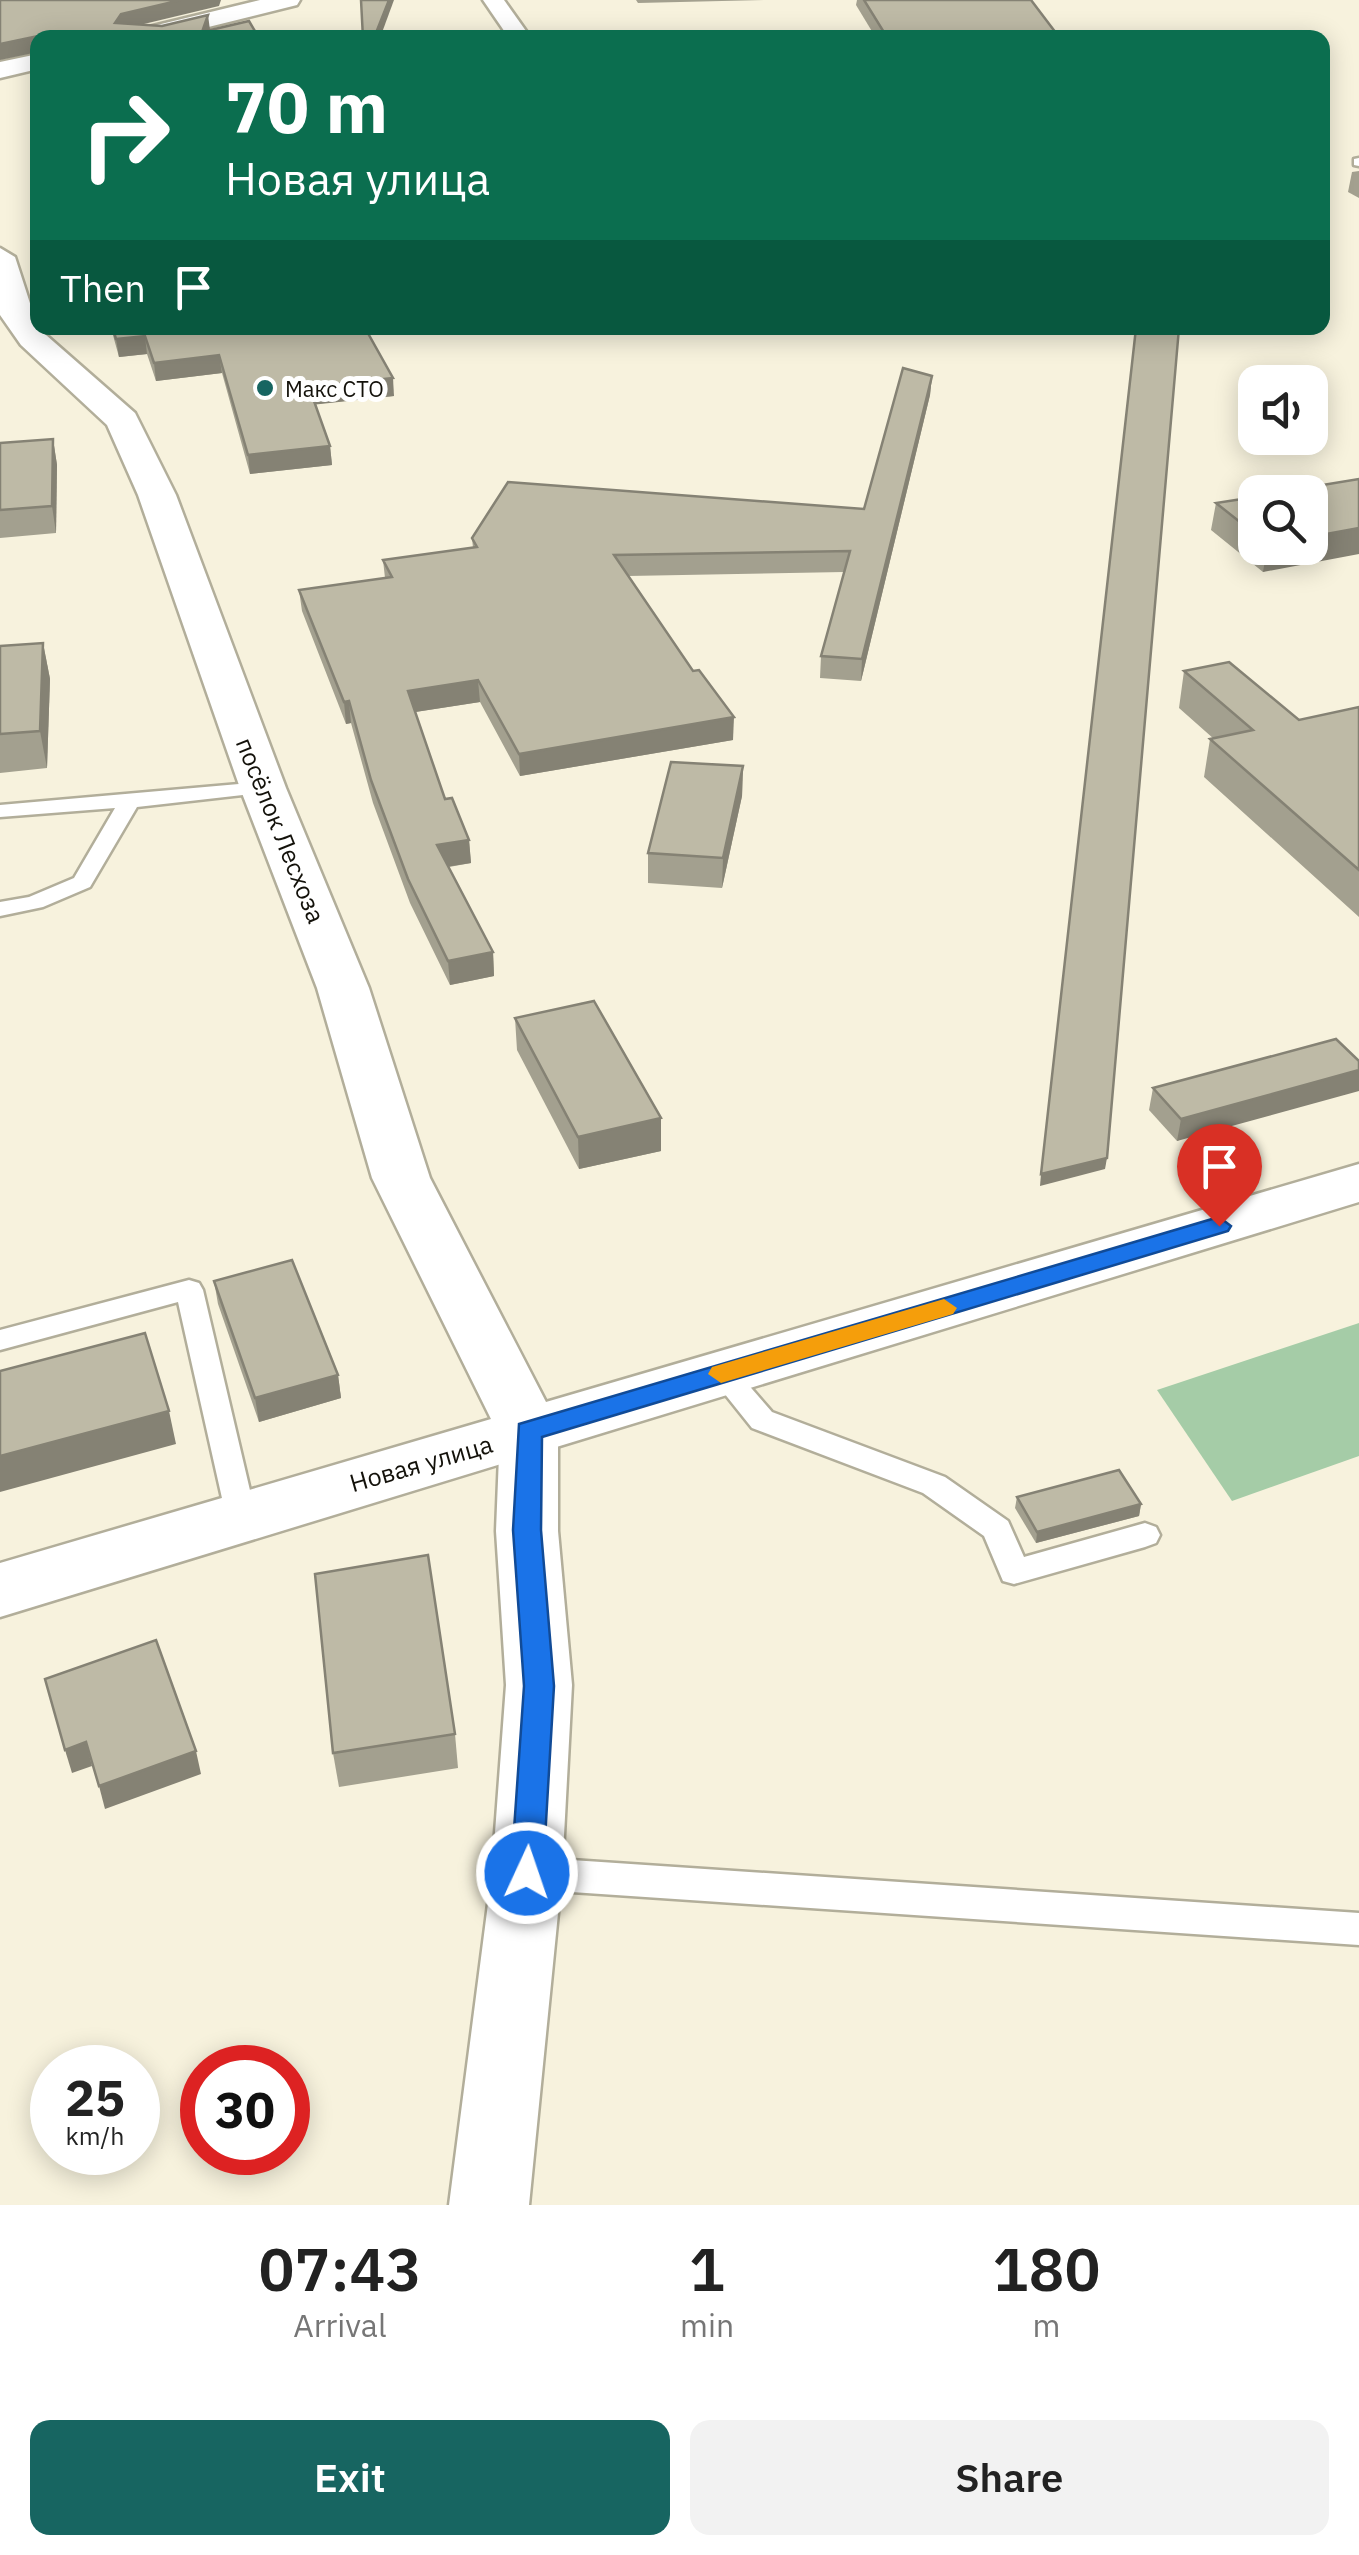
<!DOCTYPE html>
<html lang="en">
<head>
<meta charset="utf-8">
<style>
  :root { --surface:#fff; --page:#f2f2f2; --text:#222; --muted:#767676; --accent:#176561 }
  body { margin:0; font-family:"IBM Plex Sans",sans-serif; background:var(--page); color:var(--text); height:100vh; display:flex; flex-direction:column; font-size:38px; white-space:nowrap }
  * { box-sizing:border-box; margin:0 }
  p { font-size:32px; color:var(--muted) }
  .icon { flex:none; width:55px; height:55px; fill:none; stroke:currentColor; stroke-width:2; stroke-linecap:round; stroke-linejoin:round }
  .map { position:relative; height:2205px; overflow:hidden }
  .panel { display:flex; flex-direction:column; background:var(--surface); flex:1 }
  .panel>* { flex:none }
  .top-card { position:absolute; left:30px; top:30px; width:1300px; height:305px; border-radius:20px; box-shadow:0 5px 25px #0003; background:#0b6e4f; color:#fff; overflow:hidden }
  .tools { position:absolute; left:1238px; top:365px; display:grid; gap:20px }
  .tools a { display:grid; place-items:center; width:90px; height:90px; border-radius:20px; background:var(--surface); box-shadow:0 5px 25px #0003; font-size:50px }
  .speed { position:absolute; left:30px; top:2045px; display:flex; gap:20px; font-size:50px; font-weight:700; text-align:center }
  .speed>* { display:grid; place-content:center; width:130px; height:130px; border-radius:50%; background:var(--surface); box-shadow:0 5px 25px #0003; line-height:1 }
  .speed small { font-size:25px; font-weight:400 }
  .speed .limit { border:15px solid #d22; background:#fff; color:#111 }
  .pin { position:absolute; display:grid; place-items:center; width:85px; height:85px; color:#fff; margin:-102px -42px; border-radius:50% 50% 50% 0; rotate:-45deg; box-shadow:0 0 10px #0007 }
  .pin .icon { rotate:45deg }
  .me { position:absolute; width:110px; margin:-55px; rotate:3deg; stroke-linejoin:round; filter:drop-shadow(0 0 8px #0008) }
  .turn { display:flex; align-items:center; gap:35px; height:210px; padding:0 30px; font-size:45px }
  .turn .icon { width:130px; height:130px; stroke-width:2.5 }
  .turn b { display:block; font-size:70px; line-height:85px }
  .then { display:flex; align-items:center; height:95px; padding:0 30px; background:#0003; gap:20px; font-size:38px }
  .eta { display:flex; justify-content:space-evenly; align-items:center; height:170px; text-align:center }
  .eta b { font-size:60px; font-weight:600; line-height:70px }
  .button { display:flex; gap:20px; margin-top:auto; padding:20px 30px }
  .button a { flex:1; height:115px; border-radius:20px; background:var(--accent); color:#fff; font-size:40px; font-weight:600; line-height:115px; text-align:center }
  .button a+a { background:var(--page); color:var(--text) }
  .map>svg:first-child { display:block }
  .green { fill:#a5cca7 }
  .lines { fill:none; stroke-linecap:round; stroke-linejoin:round }
  .lane-casing { stroke:#b2ae9a; stroke-width:5 }
  .street-casing { stroke:#b2ae9a; stroke-width:5 }
  .secondary-casing { stroke:#b2ae9a; stroke-width:5 }
  .lane { fill:#fff; fill-rule:evenodd }
  .street { fill:#fff; fill-rule:evenodd }
  .secondary { fill:#fff; fill-rule:evenodd }
  .wall { fill:#a3a08f }
  .shaded-wall { fill:#858274 }
  .building { fill:#bebaa6; stroke:#858274; stroke-width:2.5 }
  .route { fill:#1a73e8; stroke:#114b97; stroke-width:2.5 }
  .slow { fill:#f59e0b }
  .poi-dot { fill:#176561; stroke:#fff; stroke-width:4 }
  .labels { text-anchor:middle; dominant-baseline:central; stroke-width:10; stroke-linejoin:round; paint-order:stroke }
  .far-poi-label { font-size:22px; fill:#13110a; stroke:#fff; text-anchor:start }
  .street-label { font-size:25px; fill:#13110a; stroke:#fff }
</style>
</head>
<body>
<div class="map">
<svg width="1359" height="2205" viewBox="0 0 1359 2205">
  <rect width="100%" height="100%" fill="#f7f2dd"/>
  <path class="green" d="M1359 1323V1456L1232 1501 1157 1390Z"/>
  <g class="lines">
    <g class="lane-casing">
      <g id="lane">
        <path d="M1359 158V166L1354 165V159Z"/>
        <path d="M263 782 273 788 270 792 137 807 90 887 43 907 0 916V902L29 897 74 878 115 808 0 817V805Z"/>
        <path d="M189 1280 199 1283 203 1290 256 1516 252 1524 241 1528 230 1524 226 1516 178 1302 0 1350V1330Z"/>
        <path d="M722 1363 732 1366 772 1412 945 1477 1008 1521 1024 1557 1145 1523 1156 1527 1160 1535 1156 1543 1145 1547 1014 1584 1003 1581 984 1536 923 1493 752 1428 708 1373 712 1366Z"/>
        <path d="M527 1857 1359 1913V1945L527 1889 515 1884 509 1873 515 1862Z"/>
      </g>
    </g>
    <g class="street-casing">
      <g id="street">
        <path d="M483 0H504L531 38H509Z"/>
        <path d="M529 1409 550 1416 558 1431V1531L572 1685 562 1873 529 2205H449L492 1873 506 1685 496 1531 500 1431 508 1416Z"/>
      </g>
    </g>
    <g class="secondary-casing">
      <g id="secondary">
        <path d="M260 0H300L297 5 164 38H121L124 33Z"/>
        <path d="M38 54V69L0 78V62Z"/>
        <path d="M0 248 15 257 38 328 135 413 176 495 286 788 369 988 430 1178 546 1402 1359 1164V1202L0 1617V1563L491 1419 372 1178 317 988 240 788 138 495 107 425 21 345 0 315Z"/>
      </g>
    </g>
    <use href="#lane" class="lane"/>
    <use href="#street" class="street"/>
    <use href="#secondary" class="secondary"/>
  </g>
  <g class="wall">
    <path d="M636 0H764L638 3Z"/>
    <path d="M857 0H1031L1056 33V38H876L856 5Z"/>
    <path d="M1359 171V198L1348 192 1352 172Z"/>
    <path d="M111 328H365L394 396 315 404 330 446 332 465 250 474 222 373 156 381 147 354 119 357Z"/>
    <path d="M932 376 930 395 861 681 820 678 821 656 844 572 628 576 733 740 520 776 480 702 415 712 445 799 469 840 471 863 449 867 493 952 494 976 450 985 410 903 373 803 351 723 346 724 302 611 299 590 385 578 383 560 473 548 472 538 864 509Z"/>
    <path d="M53 439 57 465 56 533 0 538V443Z"/>
    <path d="M1255 497V548H1310L1263 572 1211 530 1216 503Z"/>
    <path d="M43 643 50 679 47 768 0 773V646Z"/>
    <path d="M1184 671 1299 720 1359 707V917L1204 777 1210 739H1214L1179 708Z"/>
    <path d="M743 766 742 796 722 888 648 883V853Z"/>
    <path d="M515 1018 661 1151 579 1169 517 1050Z"/>
    <path d="M1359 1061 1177 1141 1149 1110 1153 1088Z"/>
    <path d="M214 1281 338 1375 341 1398 259 1422 218 1304Z"/>
    <path d="M1017 1497 1141 1504 1139 1516 1036 1543 1015 1508Z"/>
    <path d="M455 1734 458 1768 339 1787 333 1753Z"/>
  </g>
  <g class="shaded-wall">
    <path d="M181 0H221L219 6 123 29 115 23 121 14Z"/>
    <path d="M389 0H394L380 38H374Z"/>
    <path d="M208 15 210 30 202 32Z"/>
    <path d="M38 36V52L0 60V44Z"/>
    <path d="M145 336 147 354 119 357 116 339Z"/>
    <path d="M219 355 222 373 156 381 154 363Z"/>
    <path d="M932 376 930 395 861 681 862 659Z"/>
    <path d="M393 378 394 396 311 405 309 387Z"/>
    <path d="M53 439 57 465 56 533 52 506Z"/>
    <path d="M330 446 332 465 250 474 248 455Z"/>
    <path d="M1359 528V554L1263 572 1267 548H1310V537Z"/>
    <path d="M43 643 50 679 47 768 40 731Z"/>
    <path d="M478 680 480 702 409 713 408 691Z"/>
    <path d="M349 701 351 723 346 724 344 702Z"/>
    <path d="M734 717 733 740 520 776 519 754Z"/>
    <path d="M743 766 742 796 722 888 723 858Z"/>
    <path d="M469 840 471 863 439 868 437 845Z"/>
    <path d="M493 952 494 976 450 985 448 961Z"/>
    <path d="M1359 1070V1091L1177 1141 1181 1119Z"/>
    <path d="M661 1118V1151L579 1169 578 1137Z"/>
    <path d="M1107 1158 1105 1169 1040 1186 1041 1174Z"/>
    <path d="M338 1375 341 1398 259 1422 255 1398Z"/>
    <path d="M169 1411 176 1444 0 1492V1456Z"/>
    <path d="M1141 1504 1139 1516 1036 1543 1037 1532Z"/>
    <path d="M86 1742 92 1766 72 1773 65 1750Z"/>
    <path d="M196 1751 201 1774 105 1809 99 1786Z"/>
  </g>
  <g class="building">
    <path d="M0 0H181L121 14 115 23 162 26 208 15 202 32 249 21 259 38H38V36L0 44Z"/>
    <path d="M361 0H389L374 38H363Z"/>
    <path d="M864 0H1031L1056 33 885 34Z"/>
    <path d="M113 328H365L393 378 309 387 330 446 248 455 219 355 154 363 145 336 116 339Z"/>
    <path d="M1136 328H1179L1107 1158 1041 1174Z"/>
    <path d="M903 368 932 376 862 659 821 656 850 551 614 555 693 671 699 670 734 717 519 754 478 680 408 691 445 799 452 798 469 840 437 845 493 952 448 961 408 879 371 780 349 701 344 702 299 590 392 577 383 560 477 547 472 538 508 482 864 509Z"/>
    <path d="M53 439 52 506 0 510V443Z"/>
    <path d="M1359 479V528L1310 537V492H1280Z"/>
    <path d="M1255 497V534L1216 503Z"/>
    <path d="M43 643 40 731 0 734V646Z"/>
    <path d="M1229 662 1299 720 1359 707V870L1210 739 1253 730 1184 671Z"/>
    <path d="M671 762 743 766 723 858 648 853Z"/>
    <path d="M594 1001 661 1118 578 1137 515 1018Z"/>
    <path d="M1336 1039 1359 1061V1070L1181 1119 1153 1088Z"/>
    <path d="M292 1260 338 1375 255 1398 214 1281Z"/>
    <path d="M145 1333 169 1411 0 1456V1371Z"/>
    <path d="M1119 1470 1141 1504 1037 1532 1017 1497Z"/>
    <path d="M428 1555 455 1734 333 1753 315 1574Z"/>
    <path d="M156 1640 196 1751 99 1786 86 1742 65 1750 45 1679Z"/>
  </g>
  <path class="route" d="M1219 1217 1231 1226 1228 1231 542 1437 541 1530 554 1686 543 1873 538 1883 527 1887 516 1883 511 1873 524 1686 513 1530 519 1424Z"/>
  <path class="slow" d="M944 1299 957 1308 953 1314 721 1383 708 1374 712 1367Z"/>
  <circle class="poi-dot" cx="265" cy="388" r="10"/>
  <g class="labels">
    <g class="far-poi-label">
      <text x="285" y="388">Макс СТО</text>
    </g>
    <g class="street-label">
      <text transform="translate(281 830) rotate(68)">посёлок Лесхоза</text>
      <text transform="translate(421 1463) rotate(-16)">Новая улица</text>
    </g>
  </g>
</svg>
<div class="tools">
<a><svg class="icon" aria-label="sound" viewBox="0 0 24 24"><path d="M4 9h4l5-4v14l-5-4H4zM17 9q2 3 0 6"/></svg></a>
<a><svg class="icon" aria-label="search" viewBox="0 0 24 24"><circle cx="10" cy="10" r="6"/><path d="M15 15l6 6"/></svg></a>
</div>
<div class="speed"><div>25<small>km/h</small></div><div class="limit">30</div></div>
<div class="pin" style="left:1219px;top:1226px;background:#d93025"><svg class="icon" aria-label="arrive" viewBox="0 0 24 24"><path d="M6 21V4h12l-3 4 3 4H6"/></svg></div>
<svg class="me" style="left:527px;top:1873px" viewBox="-20 -20 40 40"><circle r="17" fill="#1a73e8" stroke="#fff" stroke-width="3"/><path d="M0-11L8 9 0 5-8 9z" fill="#fff"/></svg>
<div class="top-card">
<div class="turn"><svg class="icon" aria-label="right" viewBox="0 0 24 24"><path d="M7 20v-9h11M14 6l5 5-5 5"/></svg><div><b>70 m</b>Новая улица</div></div>
<div class="then">Then<svg class="icon" aria-label="arrive" viewBox="0 0 24 24"><path d="M6 21V4h12l-3 4 3 4H6"/></svg></div>
</div>
</div>
<section class="panel">
<div class="eta">
<div><b>07:43</b><p>Arrival</p></div>
<div><b>1</b><p>min</p></div>
<div><b>180</b><p>m</p></div>
</div>
<div class="button"><a>Exit</a><a>Share</a></div>
</section>
</body>
</html>
